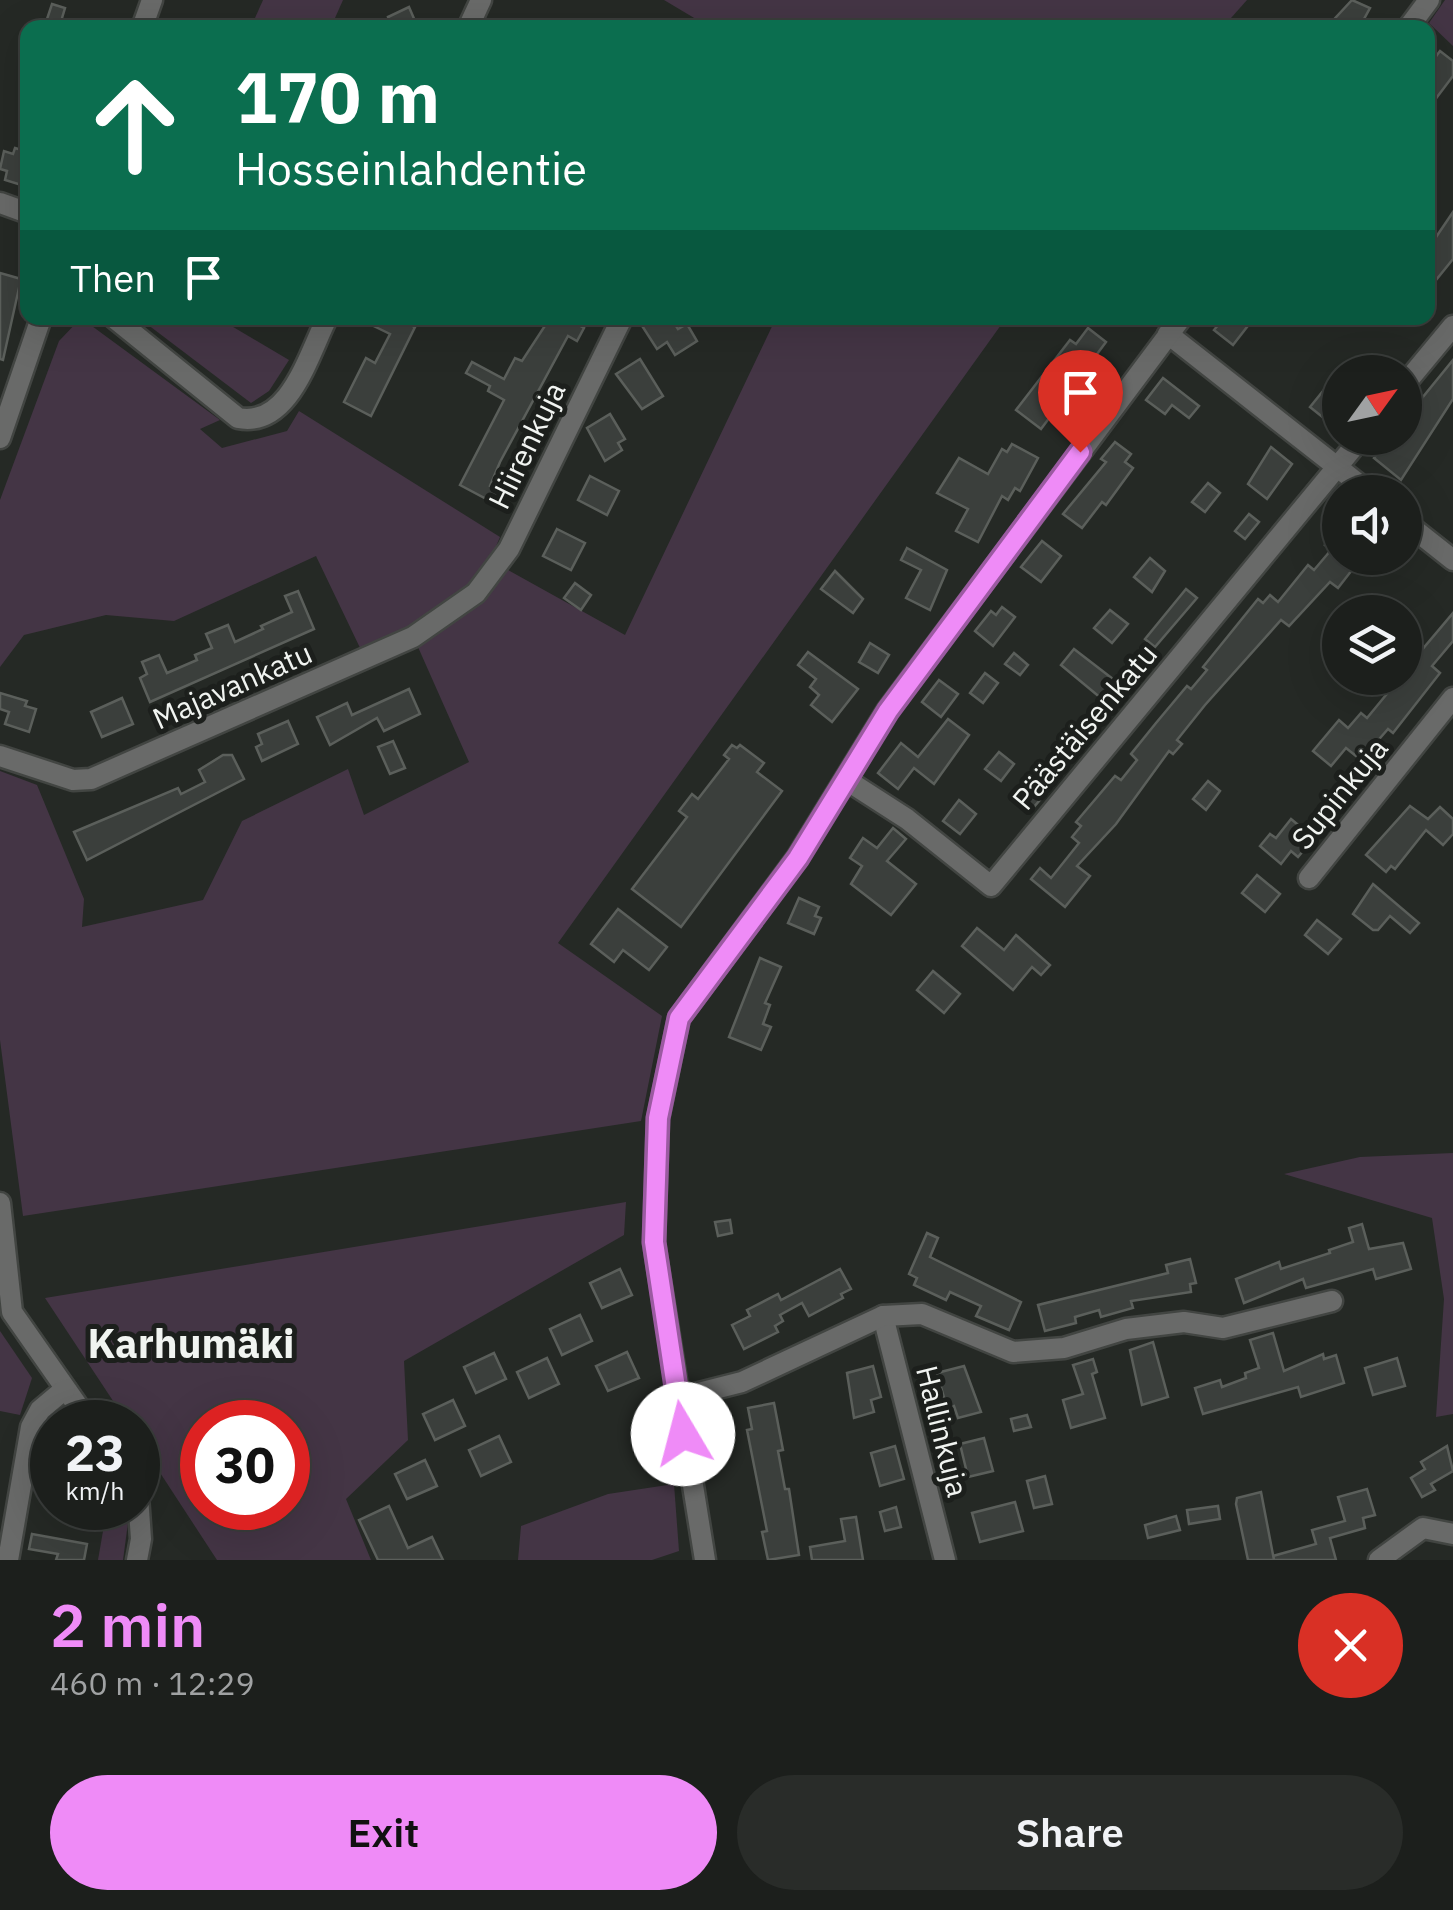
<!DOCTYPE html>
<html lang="en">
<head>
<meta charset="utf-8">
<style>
  :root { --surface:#1c1f1c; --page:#292c29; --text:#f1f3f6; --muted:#a0a2a3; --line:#3a3d3b; --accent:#ef8bf7 }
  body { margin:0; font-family:"IBM Plex Sans",sans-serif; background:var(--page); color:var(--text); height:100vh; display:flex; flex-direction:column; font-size:38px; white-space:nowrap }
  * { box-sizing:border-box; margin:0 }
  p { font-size:32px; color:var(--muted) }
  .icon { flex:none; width:55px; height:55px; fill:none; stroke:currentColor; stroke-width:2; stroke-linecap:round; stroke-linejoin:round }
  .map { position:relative; height:1560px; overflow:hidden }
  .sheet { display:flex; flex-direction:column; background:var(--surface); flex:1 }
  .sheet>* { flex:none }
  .hud { position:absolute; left:20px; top:20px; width:1415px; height:305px; border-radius:20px; box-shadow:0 10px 40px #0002,0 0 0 2px var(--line); background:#0b6e4f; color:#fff; overflow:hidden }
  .needle { width:65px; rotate:57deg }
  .tools { position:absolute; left:1322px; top:355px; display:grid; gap:20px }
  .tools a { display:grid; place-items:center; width:100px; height:100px; border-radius:50%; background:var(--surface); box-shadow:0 10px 40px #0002,0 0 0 2px var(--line); font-size:50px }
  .speed { position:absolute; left:30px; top:1400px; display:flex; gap:20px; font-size:50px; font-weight:700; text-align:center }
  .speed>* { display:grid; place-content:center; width:130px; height:130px; border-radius:50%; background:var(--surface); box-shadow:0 10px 40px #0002,0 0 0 2px var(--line); line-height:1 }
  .speed small { font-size:25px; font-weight:400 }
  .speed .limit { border:15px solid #d22; background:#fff; color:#111 }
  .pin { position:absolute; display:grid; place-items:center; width:85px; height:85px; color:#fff; margin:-102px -42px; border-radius:50% 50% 50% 0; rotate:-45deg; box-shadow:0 0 10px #0007 }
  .pin .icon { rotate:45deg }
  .me { position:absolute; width:110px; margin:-55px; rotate:352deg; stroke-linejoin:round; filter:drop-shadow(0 0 8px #0008) }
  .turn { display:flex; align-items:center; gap:35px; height:210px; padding:0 50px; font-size:45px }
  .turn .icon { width:130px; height:130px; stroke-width:2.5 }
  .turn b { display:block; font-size:70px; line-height:85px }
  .then { display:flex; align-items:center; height:95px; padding:0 50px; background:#0003; gap:20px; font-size:38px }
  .round { display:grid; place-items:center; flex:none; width:105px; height:105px; border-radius:52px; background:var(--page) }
  .overview { display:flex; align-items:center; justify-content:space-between; height:170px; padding:0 50px }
  h1 { font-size:60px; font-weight:600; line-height:75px; color:var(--accent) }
  .primary-button { display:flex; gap:20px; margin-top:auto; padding:20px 50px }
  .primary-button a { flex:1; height:115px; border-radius:60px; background:var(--accent); color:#111; font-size:40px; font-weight:600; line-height:115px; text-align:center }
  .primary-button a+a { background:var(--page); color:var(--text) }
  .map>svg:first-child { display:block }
  .green { fill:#443545; fill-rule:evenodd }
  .building { fill:#3b3f3c; stroke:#5b5f5b; stroke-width:2.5 }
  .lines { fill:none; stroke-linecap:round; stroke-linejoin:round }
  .minor-casing { stroke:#424542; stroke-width:25 }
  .minor { stroke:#696a69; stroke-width:20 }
  .route-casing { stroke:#9b5aa1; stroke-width:25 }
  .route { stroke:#ef8bf7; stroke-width:18 }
  .labels { text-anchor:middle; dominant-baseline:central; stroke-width:10; stroke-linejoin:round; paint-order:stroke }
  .street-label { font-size:30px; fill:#f1f4f1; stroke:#1c1f1c }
  .district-label { font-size:40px; font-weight:bold; fill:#f1f4f1; stroke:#1c1f1c }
</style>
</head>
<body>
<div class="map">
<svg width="1453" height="1560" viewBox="0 0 1453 1560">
  <rect width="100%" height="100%" fill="#252925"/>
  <g class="green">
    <path d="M263 0H343L331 27H251Z"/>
    <path d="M664 0H1247L1223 27 711 28Z"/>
    <path d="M1445 0H1453V46L1429 23Z"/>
    <path d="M81 318 220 420 200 429 222 448 287 431 299 411 500 537 490 560 625 635 776 318H1006L558 943 662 1016 641 1121 23 1216 0 1040V771L37 785 84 899 82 927 203 900 242 821 348 769 364 815 469 762 410 629 362 652 316 556 174 621 106 615 24 635 0 667V500L59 341Z"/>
    <path d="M139 318H218L289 360 269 391 251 403Z"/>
    <path d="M1453 1153V1414L1436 1417 1444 1299 1432 1218 1284 1174 1360 1157Z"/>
    <path d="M626 1202 624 1235 404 1361 408 1440 346 1499 371 1560H217L138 1439V1422H127L45 1298ZM202 1422H288V1508H202Z"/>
    <path d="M0 1331 32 1378 20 1415 0 1411Z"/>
    <path d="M674 1484 679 1551 652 1560H518L521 1526 608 1494Z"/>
    <path d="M107 1508H130L123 1560H98Z"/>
  </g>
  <g class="building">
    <path d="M1352 0 1370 8 1359 28H1326Z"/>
    <path d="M52 4 65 8 59 28H44Z"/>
    <path d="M409 7 418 28H392L388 17Z"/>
    <path d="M1440 51 1453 61V76L1428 109V67Z"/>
    <path d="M15 148 28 152V187L5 180 7 171 0 169 4 151 13 154Z"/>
    <path d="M1453 212V259L1428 290V249Z"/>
    <path d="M0 273 21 279 3 360 0 359Z"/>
    <path d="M357 318H396L415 327 371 416 344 402 366 358 375 363 390 334Z"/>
    <path d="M550 318H583L579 325 584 328 577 341 568 336 500 462 490 486 500 491 494 503 460 485 504 400 488 391 490 386 466 373 472 362 504 379 515 358 522 361Z"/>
    <path d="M637 318H671L678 329 687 324 697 341 675 355 667 342 657 349Z"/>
    <path d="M1224 318H1254L1233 345 1214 330Z"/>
    <path d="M1088 328 1106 342 1041 429 1016 410 1070 340 1076 344Z"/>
    <path d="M640 359 663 396 642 409 616 374Z"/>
    <path d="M1453 360V399L1401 480 1374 458 1390 438H1405V419Z"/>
    <path d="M1340 370V410L1330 423 1310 407Z"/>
    <path d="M1163 378 1199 406 1189 418 1172 405 1165 414 1146 400Z"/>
    <path d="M610 414 625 439 618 443 622 450 605 461 587 428Z"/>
    <path d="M1115 442 1131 454 1125 462 1133 468 1106 505 1102 502 1082 528 1063 514 1106 462 1101 459Z"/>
    <path d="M1012 444 1038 458 1020 491 1015 488 1008 500 1002 496 978 542 956 531 968 509 937 493 959 458 988 474 1002 449 1007 452Z"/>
    <path d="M1271 447 1292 464 1267 499 1248 484Z"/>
    <path d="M590 476 619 491 607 515 578 500Z"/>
    <path d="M1208 483 1220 493 1205 512 1192 502Z"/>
    <path d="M1249 514 1259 522 1245 539 1235 531Z"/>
    <path d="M1340 527V560L1352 570 1338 588 1330 582 1289 626 1281 620 1205 705 1177 740 1182 744 1173 754 1169 751 1116 824 1077 866 1090 876 1065 907 1031 879 1040 868 1051 878 1079 843 1072 837 1081 826 1076 822 1115 776 1121 780 1137 760 1131 754 1156 723 1187 686 1191 689 1207 670 1203 667 1258 599 1263 603 1270 595 1278 602 1308 565 1314 570 1331 550 1325 545Z"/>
    <path d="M557 529 585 543 571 570 543 556Z"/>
    <path d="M1042 541 1061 556 1041 582 1021 567Z"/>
    <path d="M907 548 947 570 930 610 906 598 921 570 901 560Z"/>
    <path d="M1150 558 1165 571 1152 592 1134 577Z"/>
    <path d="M835 571 863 599 853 613 821 589Z"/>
    <path d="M575 583 591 595 581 610 564 598Z"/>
    <path d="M1186 589 1197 598 1155 647 1145 639Z"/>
    <path d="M298 591 314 629 150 702 140 678 147 674 142 662 159 655 167 673 197 660 195 655 212 648 206 634 228 625 235 642 263 629 261 626 292 612 285 596Z"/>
    <path d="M1002 607 1015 617 993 646 975 631 991 611 996 615Z"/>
    <path d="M1110 610 1128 624 1112 643 1094 628Z"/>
    <path d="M1453 613V641L1432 666 1440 673 1393 733 1388 729 1361 760 1346 748 1331 766 1313 751 1339 720 1348 728 1361 713 1367 718 1400 678H1405V670Z"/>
    <path d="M870 643 889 655 878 673 859 662Z"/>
    <path d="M1074 649 1122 686 1108 704 1061 665Z"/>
    <path d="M808 652 858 689 832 722 811 705 819 695 810 687 816 679 798 665Z"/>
    <path d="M1014 653 1028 665 1020 675 1005 664Z"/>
    <path d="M985 673 998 683 983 703 970 693Z"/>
    <path d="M939 680 958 694 941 717 922 702Z"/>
    <path d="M409 689 420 714 384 731 377 718 330 745 317 717 347 703 352 715Z"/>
    <path d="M0 693 27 701 25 706 36 709 29 732 5 724 9 712 0 709Z"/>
    <path d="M122 698 133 724 102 737 91 712Z"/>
    <path d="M948 719 969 735 934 784 914 768 898 789 878 773 901 743 918 757Z"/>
    <path d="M288 721 298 744 262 761 256 747 262 744 258 734Z"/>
    <path d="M393 741 405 768 390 774 378 747Z"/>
    <path d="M732 745 737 748 740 745 764 763 757 772 782 791 681 927 632 889 687 817 679 811 692 794 698 799 729 759 724 755Z"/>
    <path d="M999 752 1014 764 1001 781 985 769Z"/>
    <path d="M223 755H232L244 779 87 860 74 832 178 788 181 794 205 782 199 770Z"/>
    <path d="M1208 781 1220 791 1206 810 1193 799Z"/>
    <path d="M1033 783 1046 793 1033 808 1020 798Z"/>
    <path d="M959 800 976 814 960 834 943 821Z"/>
    <path d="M1410 806 1428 819 1440 807 1453 819V834L1443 845 1426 830 1395 869 1391 866 1386 872 1366 855Z"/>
    <path d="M1291 819 1314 838 1298 857 1291 851 1281 864 1260 846 1270 834 1276 838Z"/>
    <path d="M893 828 906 839 887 861 916 884 891 915 851 884 862 866 850 858 863 838 877 848Z"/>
    <path d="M1257 875 1280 894 1265 912 1242 893Z"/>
    <path d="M1373 884 1419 923 1410 933 1390 916 1378 930H1373L1353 914Z"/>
    <path d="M799 898 819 907 815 916 821 918 814 934 788 923Z"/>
    <path d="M618 909 667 947 649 970 623 950 614 962 591 944Z"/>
    <path d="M1317 920 1341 939 1328 954 1305 935Z"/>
    <path d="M977 928 1004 950 1016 935 1050 965 1041 975 1032 967 1013 990 962 946Z"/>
    <path d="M760 958 781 967 765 1003 770 1005 763 1024 771 1027 761 1050 729 1037Z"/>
    <path d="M933 971 960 994 944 1013 917 990Z"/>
    <path d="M730 1220 732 1233 718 1236 715 1222Z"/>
    <path d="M1362 1224 1369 1249 1403 1243 1411 1269 1376 1279 1373 1269 1306 1288 1303 1279 1244 1303 1236 1279 1279 1262 1281 1269 1330 1253 1329 1250 1353 1242 1349 1228Z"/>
    <path d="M927 1233 938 1238 930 1257 1021 1302 1009 1330 976 1316 981 1306 950 1292 946 1300 914 1285 917 1278 909 1274Z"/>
    <path d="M1190 1259 1196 1283 1190 1284 1191 1292 1131 1301 1133 1308 1101 1317 1099 1310 1075 1317 1076 1323 1045 1331 1038 1305 1168 1273 1166 1265Z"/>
    <path d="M620 1269 632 1295 602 1308 590 1283Z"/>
    <path d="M840 1269 851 1289 841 1294 843 1298 809 1316 802 1303 780 1315 783 1321 775 1326 778 1332 744 1349 732 1325 750 1316 747 1310 778 1294 781 1300Z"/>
    <path d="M580 1315 592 1341 562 1355 550 1329Z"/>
    <path d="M1273 1333 1284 1371 1323 1354 1324 1359 1336 1355 1344 1383 1301 1397 1298 1387 1203 1414 1195 1388 1220 1380 1222 1387 1246 1378 1245 1373 1259 1368 1250 1340Z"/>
    <path d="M1153 1342 1168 1397 1142 1405 1130 1350Z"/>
    <path d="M627 1352 639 1378 608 1391 596 1366Z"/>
    <path d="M494 1353 506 1379 476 1393 464 1367Z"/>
    <path d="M547 1358 559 1384 529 1398 517 1372Z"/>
    <path d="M1397 1358 1405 1386 1373 1395 1365 1368Z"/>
    <path d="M1093 1359 1097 1372 1092 1374 1105 1418 1071 1428 1063 1400 1083 1394 1073 1365Z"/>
    <path d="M873 1366 881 1397 871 1400 874 1412 854 1418 847 1373Z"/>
    <path d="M964 1366 981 1412 958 1418 954 1406 947 1408 937 1373Z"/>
    <path d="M453 1400 465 1426 435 1440 423 1414Z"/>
    <path d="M774 1403 783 1450 778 1451 785 1489H789L799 1555 768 1560 762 1532 767 1531 747 1430 752 1429 748 1408Z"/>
    <path d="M1027 1415 1031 1427 1014 1431 1011 1419Z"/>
    <path d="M499 1436 511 1462 481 1476 469 1450Z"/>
    <path d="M984 1438 993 1471 968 1477 960 1444Z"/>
    <path d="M895 1446 904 1479 880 1486 871 1453Z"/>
    <path d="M1447 1446 1453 1471 1431 1484 1435 1490 1422 1497 1411 1478 1425 1469 1421 1462Z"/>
    <path d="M425 1460 437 1486 407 1499 395 1474Z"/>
    <path d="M1045 1476 1052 1504 1034 1508 1027 1481Z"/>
    <path d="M1367 1489 1375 1515 1363 1518 1365 1528 1330 1538 1336 1560H1274L1273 1556 1316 1544 1312 1530 1345 1521 1338 1497Z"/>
    <path d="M1261 1492 1274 1560H1248L1236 1504 1237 1498Z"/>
    <path d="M1015 1502 1023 1531 980 1542 972 1513Z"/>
    <path d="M389 1506 408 1548 432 1537 443 1560H378L359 1520Z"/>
    <path d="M1218 1506 1220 1519 1189 1524 1187 1510Z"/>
    <path d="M896 1507 901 1527 885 1531 880 1512Z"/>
    <path d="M1176 1516 1180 1530 1148 1538 1145 1525Z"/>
    <path d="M856 1517 863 1560H812L810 1547 845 1541 841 1519Z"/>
    <path d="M32 1534 87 1544 84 1560H56L58 1554 29 1549Z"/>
  </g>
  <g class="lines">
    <g class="minor-casing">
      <g id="minor">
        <path d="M142 28 152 0"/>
        <path d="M468 28 481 0"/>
        <path d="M1408 28 1429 0"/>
        <path d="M0 203 28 213"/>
        <path d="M114 318 238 418C289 428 308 356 327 318"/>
        <path d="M1168 334 1369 492"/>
        <path d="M1405 384 1453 326"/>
        <path d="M0 438 41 318"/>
        <path d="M1405 522 1453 560"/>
        <path d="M0 756 73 780 91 779 413 637 476 593 509 549 622 318"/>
        <path d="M848 781 907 819 991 886 1361 438"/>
        <path d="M1309 878 1453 698"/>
        <path d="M0 1203 12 1312 89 1422"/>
        <path d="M883 1316 945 1560"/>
        <path d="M679 1398 742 1382 883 1316 922 1314 1013 1352 1064 1348 1126 1329 1184 1322 1223 1328 1332 1301"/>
        <path d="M8 1560 31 1427 40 1410 65 1389"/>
        <path d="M137 1560 141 1539 138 1496"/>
        <path d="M705 1560 654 1243 658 1119 679 1018 797 858 887 711 1181 318"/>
        <path d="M1379 1560 1423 1528 1453 1534"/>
      </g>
    </g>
    <use href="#minor" class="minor"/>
  </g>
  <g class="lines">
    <g class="route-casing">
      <path id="route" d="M683 1434 654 1242 658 1118 679 1018 798 858 888 711 1080 452"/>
    </g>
    <use href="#route" class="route"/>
  </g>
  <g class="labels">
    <g class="street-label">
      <text transform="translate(526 445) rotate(-64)">Hiirenkuja</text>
      <text transform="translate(232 685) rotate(-24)">Majavankatu</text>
      <text transform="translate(1084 726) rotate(-50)">Päästäisenkatu</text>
      <text transform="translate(1339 793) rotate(-51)">Supinkuja</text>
      <text transform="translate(943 1431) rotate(76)">Hallinkuja</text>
    </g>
    <g class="district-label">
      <text x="191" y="1343">Karhumäki</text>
    </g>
  </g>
</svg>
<div class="tools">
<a><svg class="needle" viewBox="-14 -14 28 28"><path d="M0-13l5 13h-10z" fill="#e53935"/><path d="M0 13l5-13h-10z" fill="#a0a2a3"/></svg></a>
<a><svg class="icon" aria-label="sound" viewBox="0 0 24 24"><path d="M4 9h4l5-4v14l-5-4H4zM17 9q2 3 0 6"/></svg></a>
<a><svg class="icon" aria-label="layers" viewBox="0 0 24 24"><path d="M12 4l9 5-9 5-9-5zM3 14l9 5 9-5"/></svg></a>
</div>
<div class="speed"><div>23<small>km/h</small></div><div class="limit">30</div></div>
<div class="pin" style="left:1080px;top:452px;background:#d93025"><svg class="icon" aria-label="arrive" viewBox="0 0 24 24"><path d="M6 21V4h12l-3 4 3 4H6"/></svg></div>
<svg class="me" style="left:683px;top:1434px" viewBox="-20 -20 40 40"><circle r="19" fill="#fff"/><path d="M0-13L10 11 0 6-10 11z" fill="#ef8bf7"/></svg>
<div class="hud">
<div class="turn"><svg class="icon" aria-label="ahead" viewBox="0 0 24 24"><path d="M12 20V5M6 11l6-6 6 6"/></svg><div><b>170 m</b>Hosseinlahdentie</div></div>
<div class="then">Then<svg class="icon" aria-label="arrive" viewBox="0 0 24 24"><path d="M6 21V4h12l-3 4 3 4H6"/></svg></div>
</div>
</div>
<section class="sheet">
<div class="overview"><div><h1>2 min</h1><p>460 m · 12:29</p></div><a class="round" style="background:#d93025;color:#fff"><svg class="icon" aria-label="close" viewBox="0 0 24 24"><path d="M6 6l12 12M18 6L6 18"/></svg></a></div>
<div class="primary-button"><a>Exit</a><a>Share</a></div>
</section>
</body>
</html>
